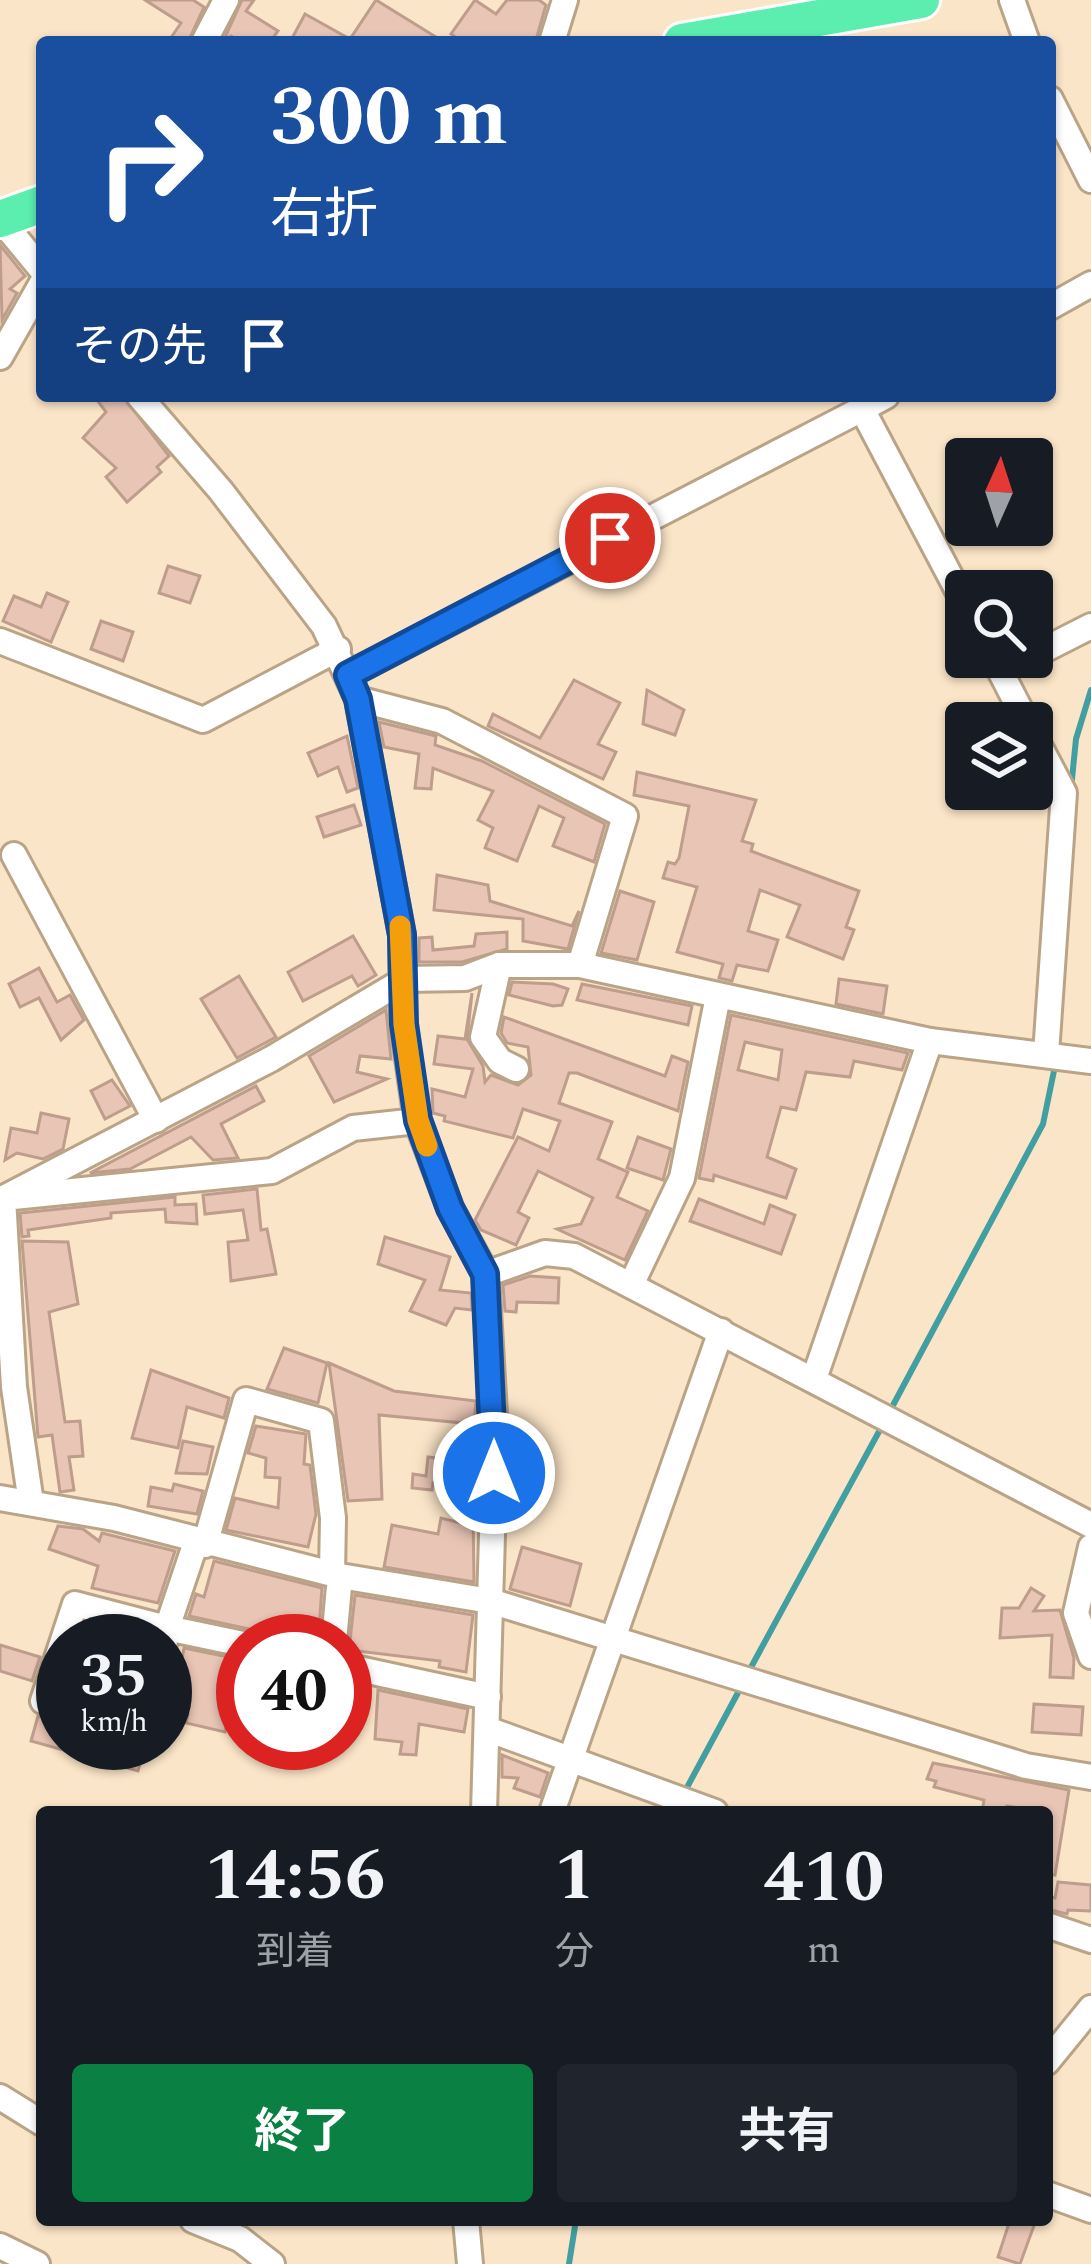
<!DOCTYPE html>
<html lang="ja">
<head>
<meta charset="utf-8">
<style>
  :root { --surface:#171b24; --page:#20242c; --text:#f1f3f6; --muted:#9ea1a6; --accent:#0b8043 }
  body { margin:0; font-family:Spectral,"Noto Sans JP",serif; background:var(--page); color:var(--text); height:100vh; display:flex; flex-direction:column; font-size:45px; white-space:nowrap }
  * { box-sizing:border-box; margin:0 }
  p { font-size:39px; color:var(--muted) }
  .icon { flex:none; width:66px; height:66px; fill:none; stroke:currentColor; stroke-width:2; stroke-linecap:round; stroke-linejoin:round }
  .map { position:relative; flex:1; overflow:hidden }
  .sheet { position:absolute; left:36px; top:1806px; width:1017px; height:420px; display:flex; flex-direction:column; background:var(--surface); border-radius:12px; box-shadow:0 3px 9px #0004 }
  .sheet>* { flex:none }
  .guide { position:absolute; left:36px; top:36px; width:1020px; height:366px; border-radius:12px; box-shadow:0 3px 9px #0004; background:#1a4fa0; color:#fff; overflow:hidden }
  .needle { width:78px; rotate:3deg }
  .fabs { position:absolute; left:945px; top:438px; display:grid; gap:24px }
  .fabs a { display:grid; place-items:center; width:108px; height:108px; border-radius:12px; background:var(--surface); box-shadow:0 3px 9px #0004; font-size:60px }
  .speed { position:absolute; left:36px; top:1614px; display:flex; gap:24px; font-size:60px; font-weight:700; text-align:center }
  .speed>* { display:grid; place-content:center; width:156px; height:156px; border-radius:50%; background:var(--surface); box-shadow:0 3px 9px #0004; line-height:1 }
  .speed small { font-size:30px; font-weight:400 }
  .speed .limit { border:18px solid #d22; background:#fff; color:#111 }
  .pin { position:absolute; display:grid; place-items:center; width:102px; height:102px; color:#fff; margin:-51px; border:6px solid #fff; border-radius:50%; box-shadow:0 3px 12px #0007 }
  .me { position:absolute; width:132px; margin:-66px; rotate:0deg; stroke-linejoin:round; filter:drop-shadow(0 0 9px #0008) }
  .turn { display:flex; align-items:center; gap:42px; height:252px; padding:0 36px; font-size:54px }
  .turn .icon { width:156px; height:156px; stroke-width:2.5 }
  .turn b { display:block; font-size:84px; line-height:102px }
  .then { display:flex; align-items:center; height:114px; padding:0 36px; background:#0003; gap:24px; font-size:45px }
  .eta { display:flex; justify-content:space-evenly; align-items:center; height:204px; text-align:center }
  .eta b { font-size:72px; font-weight:700; line-height:84px }
  .action { display:flex; gap:24px; margin-top:auto; padding:24px 36px }
  .action a { flex:1; height:138px; border-radius:12px; background:var(--accent); color:#fff; font-size:48px; font-weight:700; line-height:138px; text-align:center }
  .action a+a { background:var(--page); color:var(--text) }
  .map>svg:first-child { display:block }
  .lines { fill:none; stroke-linecap:round; stroke-linejoin:round }
  .stream { stroke:#419fa2; stroke-width:6 }
  .building { fill:#e8c5b5; stroke:#be9d8d; stroke-width:3; fill-rule:evenodd }
  .minor-casing { stroke:#b9a488; stroke-width:30 }
  .highway-casing { stroke:#fff; stroke-width:42 }
  .minor { stroke:#fff; stroke-width:24 }
  .highway { stroke:#5ceeae; stroke-width:36 }
  .route-casing { stroke:#114b97; stroke-width:30 }
  .route { stroke:#1a73e8; stroke-width:21 }
  .slow { stroke:#f59e0b; stroke-width:21 }
</style>
</head>
<body>
<div class="map">
<svg width="1091" height="2264" viewBox="0 0 1091 2264">
  <rect width="100%" height="100%" fill="#fbe5c8"/>
  <g class="lines">
    <g class="stream">
      <path d="M1071 789 1076 739 1091 690"/>
      <path d="M891 1409 1043 1124 1055 1066"/>
      <path d="M749 1671 882 1426"/>
      <path d="M684 1793 740 1689"/>
      <path d="M569 2264 576 2220"/>
    </g>
  </g>
  <g class="building">
    <path d="M145 0H193L204 7 188 42H168L181 23Z"/>
    <path d="M242 0H254L246 11 278 31 270 42H241L231 36 223 42Z"/>
    <path d="M376 0 444 42H290L305 14 350 39Z"/>
    <path d="M475 0 496 14 507 0H539L546 5 536 40 462 42 451 34Z"/>
    <path d="M0 245 25 276 10 289 17 293 2 320Z"/>
    <path d="M94 396H123L169 456 157 467 161 472 127 502 106 477 116 468 83 438 106 412Z"/>
    <path d="M168 566 200 576 190 603 159 593Z"/>
    <path d="M47 593 68 602 51 642 3 621 14 596 41 607Z"/>
    <path d="M101 621 133 632 123 661 91 649Z"/>
    <path d="M574 680 620 703 598 744 616 752 603 779 488 726 493 714 540 738Z"/>
    <path d="M647 690 684 710 675 735 643 724Z"/>
    <path d="M379 722 436 736 435 745 482 761 605 824 594 862 553 846 564 818 539 806 517 861 485 848 493 828 478 820 493 791 433 768 431 789 415 788 419 754 384 747Z"/>
    <path d="M347 736 358 788 347 792 338 767 318 776 308 753Z"/>
    <path d="M637 772 756 800 742 841 753 844 751 851 859 891 846 927 854 930 843 959 787 937 800 905 760 890 748 931 778 940 768 971 737 965 732 981 719 978 723 964 677 952 697 887 663 878 668 862 675 864 679 858 689 806 634 795Z"/>
    <path d="M354 805 361 825 324 837 317 817Z"/>
    <path d="M437 875 488 885 490 901 572 926 579 911 568 949 523 941V919L434 910Z"/>
    <path d="M620 891 654 902 637 960 601 953Z"/>
    <path d="M507 932V949L462 962H419V938L432 937 433 950 474 946 476 934Z"/>
    <path d="M353 936 376 975 358 986 352 976 303 1001 288 972Z"/>
    <path d="M39 968 57 1002 70 995 84 1020 61 1040 39 998 20 1007 9 984Z"/>
    <path d="M239 976 276 1037 237 1058 201 999Z"/>
    <path d="M839 979 887 986 883 1014 836 1004Z"/>
    <path d="M512 982 553 984 568 989 562 1005 553 1006 509 995Z"/>
    <path d="M582 984 692 1006 688 1025 577 1000Z"/>
    <path d="M472 993 467 1039 483 1066 485 1082 491 1075 518 1085 531 1075 528 1047 507 1043 501 1033 504 1017 665 1076 672 1056 688 1062 678 1111 577 1073H569L559 1103 612 1122 598 1159 628 1172 617 1197 648 1211 625 1260 557 1229 581 1224 593 1198 538 1171 518 1212 529 1218 516 1245 481 1230 475 1220 518 1137 549 1151 560 1121 523 1109 513 1138 444 1121 445 1116 433 1113 432 1089 465 1097 473 1069 434 1064 438 1036 465 1039Z"/>
    <path d="M386 1010 391 1059 360 1056 357 1072 387 1079 334 1102 309 1056Z"/>
    <path d="M731 1015 908 1053 902 1070 854 1061 850 1077 806 1072 796 1110 781 1107 767 1157 796 1169 786 1198 714 1175 713 1181 699 1178ZM745 1042 782 1050 778 1080 738 1070Z"/>
    <path d="M112 1080 130 1106 105 1119 91 1091Z"/>
    <path d="M256 1086 264 1101 221 1124 238 1158 213 1160 191 1137 130 1169 90 1173Z"/>
    <path d="M41 1113 69 1119 63 1149 43 1159 17 1153 5 1160 11 1128 37 1133Z"/>
    <path d="M638 1137 671 1149 663 1180 627 1168Z"/>
    <path d="M257 1189 261 1230 267 1229 276 1274 231 1281 228 1242 248 1240 243 1210 205 1214 203 1195Z"/>
    <path d="M175 1197V1205L196 1204 197 1224 166 1222 165 1209 111 1213V1218L28 1230 29 1236 22 1237 20 1213Z"/>
    <path d="M699 1199 764 1224 770 1205 795 1215 781 1254 690 1221Z"/>
    <path d="M385 1237 450 1257 440 1290 471 1293 472 1310 455 1308 446 1325 410 1311 425 1280 378 1264Z"/>
    <path d="M22 1241 68 1242 78 1304 49 1312 65 1422 80 1421 83 1456 69 1457 74 1490 60 1492 52 1435 38 1437Z"/>
    <path d="M530 1276 559 1278 558 1303 517 1302 516 1312 505 1311 503 1285Z"/>
    <path d="M284 1348 327 1363 318 1403 267 1389Z"/>
    <path d="M329 1363 394 1391 476 1401 474 1424 379 1415 382 1499 348 1501Z"/>
    <path d="M151 1370 229 1398 224 1418 187 1407 178 1448 132 1438Z"/>
    <path d="M256 1426 306 1434 304 1464 310 1465 316 1514 308 1547 226 1530 235 1498 278 1508 280 1478 265 1477 266 1458 248 1453Z"/>
    <path d="M183 1441 213 1447 207 1474 176 1473Z"/>
    <path d="M428 1457 475 1462 473 1487 433 1483 432 1490 412 1488 413 1474 426 1476Z"/>
    <path d="M174 1484 203 1491 197 1514 148 1506 151 1487 172 1491Z"/>
    <path d="M473 1515 474 1582 384 1567 392 1525 438 1534 441 1518 473 1526Z"/>
    <path d="M58 1526 83 1529 99 1541 102 1533 175 1551 158 1603 92 1588 98 1566 49 1549Z"/>
    <path d="M522 1547 581 1564 570 1606 510 1589Z"/>
    <path d="M214 1561 322 1588 318 1641H280L281 1636 189 1616 196 1594 204 1597Z"/>
    <path d="M1031 1588 1044 1596 1034 1611 1060 1610 1074 1658 1073 1678 1050 1677 1052 1635 1000 1638 1002 1608H1019Z"/>
    <path d="M355 1595 473 1615 466 1672 439 1667 440 1661 349 1650Z"/>
    <path d="M0 1645 40 1657 32 1681 0 1671Z"/>
    <path d="M184 1648 243 1660V1685L236 1684 225 1732 186 1723 188 1715 179 1713 188 1676 179 1675Z"/>
    <path d="M378 1690 468 1709 464 1732 419 1724 416 1755 400 1754 402 1742 375 1739Z"/>
    <path d="M1034 1704 1083 1707 1081 1735 1032 1732Z"/>
    <path d="M38 1716 63 1723V1743H146L138 1771 31 1741Z"/>
    <path d="M502 1755 548 1773 540 1797 514 1788 518 1778 502 1777Z"/>
    <path d="M933 1763 1069 1790 1055 1875 1047 1874V1812L1007 1806 1006 1812H982L984 1800 934 1787 936 1781 927 1779Z"/>
    <path d="M1058 1882 1091 1885V1911L1068 1910 1067 1914 1047 1909V1896L1055 1898Z"/>
    <path d="M1010 2220H1036L1020 2264 998 2257Z"/>
  </g>
  <g class="lines">
    <g class="minor-casing">
      <g id="minor">
        <path d="M1012 0 1027 42"/>
        <path d="M204 42 226 0"/>
        <path d="M552 42 565 0"/>
        <path d="M1050 99 1091 180"/>
        <path d="M0 219 42 270"/>
        <path d="M1050 307 1091 284"/>
        <path d="M0 357 42 283"/>
        <path d="M139 396 221 491 324 626 358 699 402 935 403 1024 417 1121 450 1208 486 1274 495 1431 484 1812"/>
        <path d="M862 409 886 396"/>
        <path d="M0 641 203 720 338 649"/>
        <path d="M1032 656 1091 626"/>
        <path d="M993 657 1027 723"/>
        <path d="M348 675 862 409 966 606"/>
        <path d="M358 699 442 721 625 816 580 965"/>
        <path d="M1032 732 1064 793 1046 1054"/>
        <path d="M14 855 156 1120"/>
        <path d="M499 965 483 1037 500 1061 516 1069"/>
        <path d="M0 1200 271 1059 406 979 465 978 499 965H580L930 1041 1091 1061"/>
        <path d="M486 1274 545 1253 574 1256 1091 1525"/>
        <path d="M631 1285 682 1178 718 996"/>
        <path d="M814 1379 930 1041"/>
        <path d="M0 1498 114 1518 340 1576 490 1601 1026 1766 1091 1777"/>
        <path d="M31 1503 14 1387 3 1198 272 1171 353 1128 417 1121"/>
        <path d="M196 1542 167 1628 243 1644"/>
        <path d="M205 1545 246 1400 321 1421 333 1518 332 1574"/>
        <path d="M1091 1547 1076 1613 1091 1656"/>
        <path d="M334 1641 340 1576"/>
        <path d="M345 1666 488 1697"/>
        <path d="M63 1707 43 1701 75 1604 167 1628 165 1641"/>
        <path d="M487 1729 715 1812"/>
        <path d="M552 1812 721 1331"/>
        <path d="M1047 1925 1091 1940"/>
        <path d="M1047 2062 1091 2008"/>
        <path d="M0 2097 42 2123"/>
        <path d="M1047 2194 1091 2210"/>
        <path d="M193 2220 240 2239 272 2264"/>
        <path d="M466 2220 470 2264"/>
        <path d="M0 2246 37 2264"/>
      </g>
    </g>
    <g class="highway-casing">
      <g id="highway">
        <path d="M682 42 921 0"/>
        <path d="M0 219 42 204"/>
      </g>
    </g>
    <use href="#minor" class="minor"/>
    <use href="#highway" class="highway"/>
  </g>
  <g class="lines">
    <g class="route-casing">
      <path id="route" d="M494 1473 485 1274 450 1208 418 1120 404 1024 402 935 358 699 348 675 610 538"/>
    </g>
    <use href="#route" class="route"/>
    <path class="slow" d="M400 926 404 1024 418 1120 427 1146"/>
  </g>
</svg>
<div class="fabs">
<a><svg class="needle" viewBox="-14 -14 28 28"><path d="M0-13l5 13h-10z" fill="#e53935"/><path d="M0 13l5-13h-10z" fill="#9ea1a6"/></svg></a>
<a><svg class="icon" aria-label="search" viewBox="0 0 24 24"><circle cx="10" cy="10" r="6"/><path d="M15 15l6 6"/></svg></a>
<a><svg class="icon" aria-label="layers" viewBox="0 0 24 24"><path d="M12 4l9 5-9 5-9-5zM3 14l9 5 9-5"/></svg></a>
</div>
<div class="speed"><div>35<small>km/h</small></div><div class="limit">40</div></div>
<div class="pin" style="left:610px;top:538px;background:#d93025"><svg class="icon" aria-label="arrive" viewBox="0 0 24 24"><path d="M6 21V4h12l-3 4 3 4H6"/></svg></div>
<svg class="me" style="left:494px;top:1473px" viewBox="-20 -20 40 40"><circle r="17" fill="#1a73e8" stroke="#fff" stroke-width="3"/><path d="M0-11L8 9 0 5-8 9z" fill="#fff"/></svg>
<div class="guide">
<div class="turn"><svg class="icon" aria-label="right" viewBox="0 0 24 24"><path d="M7 20v-9h11M14 6l5 5-5 5"/></svg><div><b>300 m</b>右折</div></div>
<div class="then">その先<svg class="icon" aria-label="arrive" viewBox="0 0 24 24"><path d="M6 21V4h12l-3 4 3 4H6"/></svg></div>
</div>
<section class="sheet">
<div class="eta">
<div><b>14:56</b><p>到着</p></div>
<div><b>1</b><p>分</p></div>
<div><b>410</b><p>m</p></div>
</div>
<div class="action"><a>終了</a><a>共有</a></div>
</section>
</div>
</body>
</html>
